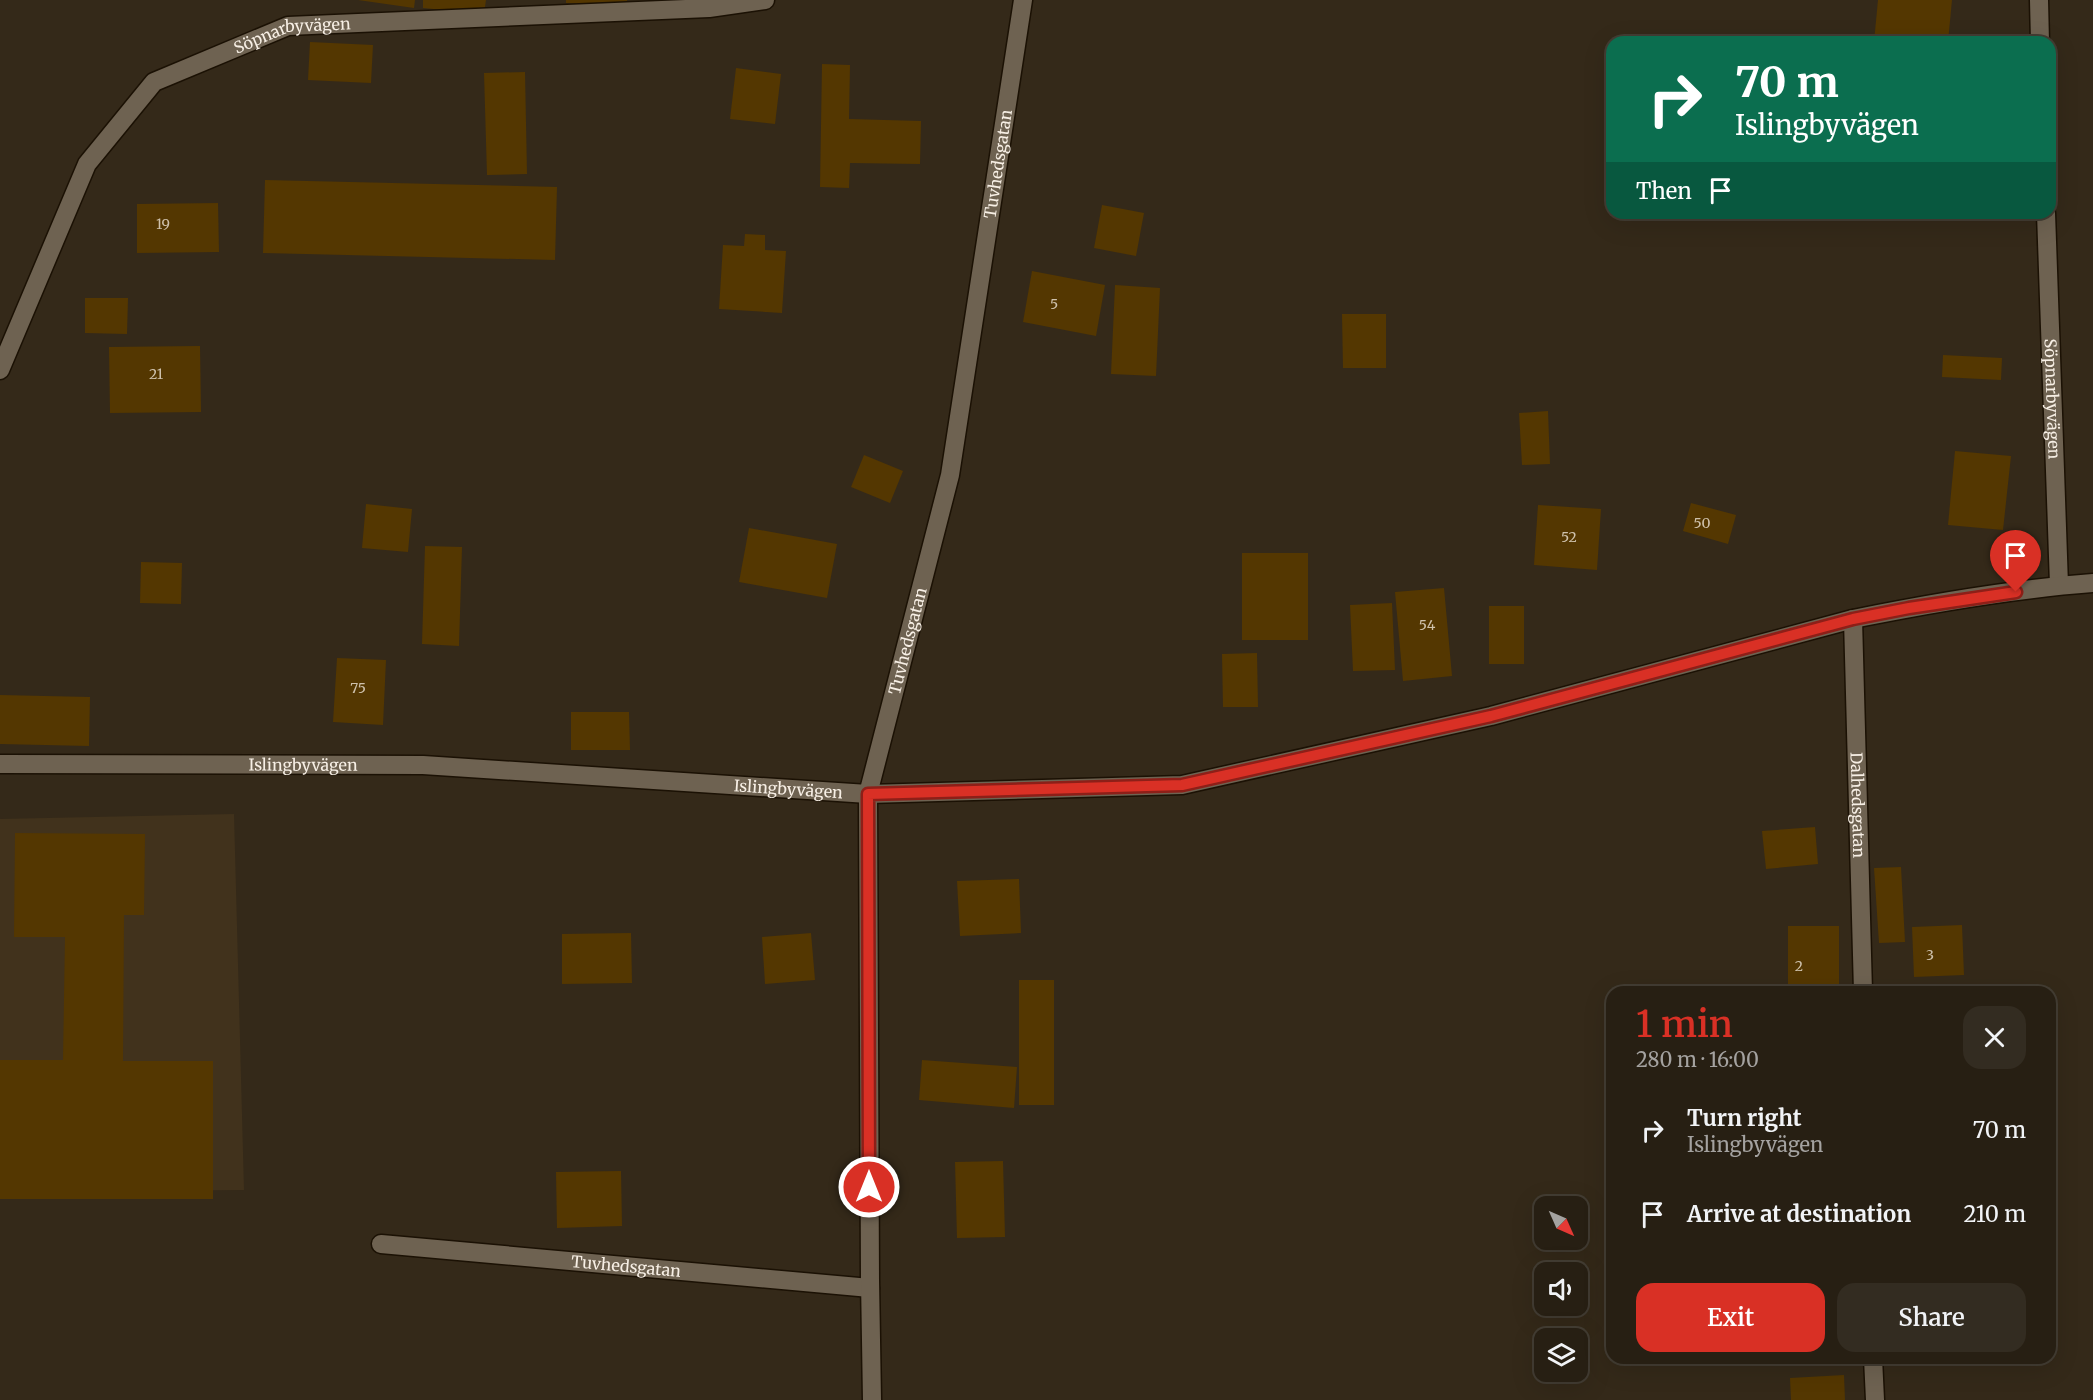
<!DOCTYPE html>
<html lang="en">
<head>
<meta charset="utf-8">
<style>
  :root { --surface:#271f13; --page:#332c21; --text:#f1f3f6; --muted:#a4a2a0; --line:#433d33; --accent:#d93025 }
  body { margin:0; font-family:Merriweather,serif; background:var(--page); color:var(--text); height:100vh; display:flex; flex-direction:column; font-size:22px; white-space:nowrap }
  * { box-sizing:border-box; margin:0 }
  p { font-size:20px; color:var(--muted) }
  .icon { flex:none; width:33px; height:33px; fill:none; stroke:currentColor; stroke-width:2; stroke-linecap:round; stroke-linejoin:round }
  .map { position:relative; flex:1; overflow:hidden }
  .details { position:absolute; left:1606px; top:986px; width:450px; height:378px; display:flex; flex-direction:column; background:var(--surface); border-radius:18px; box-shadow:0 6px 24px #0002,0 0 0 2px var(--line) }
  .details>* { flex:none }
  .hud { position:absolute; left:1606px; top:36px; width:450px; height:183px; border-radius:18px; box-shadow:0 6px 24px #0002,0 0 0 2px var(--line); background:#0b6e4f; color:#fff; overflow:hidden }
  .needle { width:39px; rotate:135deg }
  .buttons { position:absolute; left:1534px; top:1196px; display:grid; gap:12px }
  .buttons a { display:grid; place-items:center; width:54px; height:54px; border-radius:12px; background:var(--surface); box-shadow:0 6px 24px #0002,0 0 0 2px var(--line); font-size:30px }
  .pin { position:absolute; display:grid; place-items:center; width:51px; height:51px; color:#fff; margin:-62px -26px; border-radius:50% 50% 50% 0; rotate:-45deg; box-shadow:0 0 6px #0007 }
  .pin .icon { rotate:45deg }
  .me { position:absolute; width:66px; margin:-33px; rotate:0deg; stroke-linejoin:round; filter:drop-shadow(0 0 4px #0008) }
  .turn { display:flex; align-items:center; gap:21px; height:126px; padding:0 30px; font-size:27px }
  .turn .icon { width:78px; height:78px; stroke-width:2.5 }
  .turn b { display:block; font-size:42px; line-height:51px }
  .then { display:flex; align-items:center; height:57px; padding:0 30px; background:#0003; gap:12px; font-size:22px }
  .round { display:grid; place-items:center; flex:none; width:63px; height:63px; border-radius:18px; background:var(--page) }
  .summary { display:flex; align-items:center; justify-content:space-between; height:102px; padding:0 30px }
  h1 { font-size:36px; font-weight:600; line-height:45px; color:var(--accent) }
  .action { display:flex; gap:12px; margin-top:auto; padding:12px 30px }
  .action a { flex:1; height:69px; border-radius:18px; background:var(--accent); color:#fff; font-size:24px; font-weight:600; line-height:69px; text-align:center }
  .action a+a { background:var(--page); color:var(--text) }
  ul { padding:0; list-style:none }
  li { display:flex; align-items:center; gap:18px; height:84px; padding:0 30px }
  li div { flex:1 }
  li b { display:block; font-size:22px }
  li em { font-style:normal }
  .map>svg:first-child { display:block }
  .built { fill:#41321c }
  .building { fill:#543701 }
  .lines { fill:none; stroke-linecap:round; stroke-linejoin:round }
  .lane-casing { stroke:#1b1104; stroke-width:21 }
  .street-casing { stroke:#1b1104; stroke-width:21 }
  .lane { stroke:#6e6251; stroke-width:18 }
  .street { stroke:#6e6251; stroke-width:18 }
  .route-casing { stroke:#8d1f18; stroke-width:15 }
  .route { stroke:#d93025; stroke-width:10 }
  .labels { text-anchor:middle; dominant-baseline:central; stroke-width:6; stroke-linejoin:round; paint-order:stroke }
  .number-label { font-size:14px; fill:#cec1ac }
  .street-label { font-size:16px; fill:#f7efe5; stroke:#17130c }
</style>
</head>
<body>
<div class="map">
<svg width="2093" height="1400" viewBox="0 0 2093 1400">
  <rect width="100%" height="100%" fill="#342919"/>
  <path class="built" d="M234 814 244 1190 0 1192V819Z"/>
  <g class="building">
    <path d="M358 0H415L414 8Z"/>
    <path d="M423 0H486L484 14 423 8Z"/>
    <path d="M566 0H627V6L566 3Z"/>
    <path d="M1878 0H1952L1948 42H1874Z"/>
    <path d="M1714 34 1774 36V42H1714Z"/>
    <path d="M310 42 373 45 371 83 308 80Z"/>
    <path d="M822 64 850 65 849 119 921 121 920 164 850 163 849 188 820 187Z"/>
    <path d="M736 68 781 74 775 124 730 119Z"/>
    <path d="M525 72 527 174 487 175 484 73Z"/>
    <path d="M265 180 557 187 555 260 263 253Z"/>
    <path d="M218 203 219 252 137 253V204Z"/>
    <path d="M1102 205 1144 213 1136 256 1094 248Z"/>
    <path d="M745 234 765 235V250L786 251 782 313 719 309 723 245 744 246Z"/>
    <path d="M1032 271 1105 285 1096 336 1023 322Z"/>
    <path d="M1115 285 1160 288 1156 376 1111 374Z"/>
    <path d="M85 298H128L127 334 85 333Z"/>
    <path d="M1342 314H1386V368H1343Z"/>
    <path d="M200 346 201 412 110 413 109 347Z"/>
    <path d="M1943 355 2002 358 2001 380 1942 377Z"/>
    <path d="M1548 411 1550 464 1522 465 1519 413Z"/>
    <path d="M1955 451 2011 456 2003 530 1948 525Z"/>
    <path d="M864 455 903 471 890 503 851 487Z"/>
    <path d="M1691 503 1736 515 1728 544 1683 531Z"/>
    <path d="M366 504 412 509 408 552 362 548Z"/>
    <path d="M1538 505 1601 509 1597 570 1534 565Z"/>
    <path d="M749 528 837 544 827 598 739 582Z"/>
    <path d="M425 546 462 547 459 646 422 644Z"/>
    <rect x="1242" y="553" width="66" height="87"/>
    <path d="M141 562 182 563 181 604 140 603Z"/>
    <path d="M1444 588 1452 676 1403 681 1395 592Z"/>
    <path d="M1392 603 1395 670 1353 671 1350 605Z"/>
    <rect x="1489" y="606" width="35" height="58"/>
    <path d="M1257 653 1258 707H1223L1222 654Z"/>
    <path d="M337 658 386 660 383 725 333 722Z"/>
    <path d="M0 695 90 697 89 746 0 744Z"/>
    <path d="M571 712H629L630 750H571Z"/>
    <path d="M1815 827 1818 864 1766 869 1762 831Z"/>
    <path d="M15 833 145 834 144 915H124L123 1061H213V1199H0V1060H63L65 937H14Z"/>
    <path d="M1901 867 1905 942 1879 943 1874 868Z"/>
    <path d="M1019 879 1021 933 960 936 957 881Z"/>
    <path d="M1962 925 1964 975 1914 977 1912 927Z"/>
    <rect x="1788" y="926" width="51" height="62"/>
    <path d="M631 933 632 983 562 984V934Z"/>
    <path d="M811 933 815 980 765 984 762 937Z"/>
    <rect x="1019" y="980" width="35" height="125"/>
    <path d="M922 1060 1017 1067 1014 1108 919 1100Z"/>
    <path d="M2050 1133H2058L2057 1210H2050Z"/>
    <path d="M1003 1161 1005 1237 957 1238 955 1162Z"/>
    <path d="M621 1171 622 1226 557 1228 556 1172Z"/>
    <path d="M1844 1375 1845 1400H1791L1790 1378Z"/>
  </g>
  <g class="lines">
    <g class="lane-casing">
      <g id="lane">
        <path id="s1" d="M381 1244 870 1288"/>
      </g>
    </g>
    <g class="street-casing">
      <g id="street">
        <path d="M2039 0 2040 42"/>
        <path id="s2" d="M2046 213 2059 585"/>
        <path id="s3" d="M0 370 87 164 154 82 288 26 709 8 765 0"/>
        <path id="s4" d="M1853 619 1863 992"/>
        <path id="s5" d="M0 764 423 765 868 794 1182 785 1491 716 1853 619C1932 603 2013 589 2093 583"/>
        <path d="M1873 1358 1875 1400"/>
        <path id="s6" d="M872 1400 870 1280 868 794 950 475 1023 0"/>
      </g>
    </g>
    <use href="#lane" class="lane"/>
    <use href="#street" class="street"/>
  </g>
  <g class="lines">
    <g class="route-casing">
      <path id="route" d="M869 1187 868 794 1182 785 1491 716 1853 619 1909 608 2016 592"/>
    </g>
    <use href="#route" class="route"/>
  </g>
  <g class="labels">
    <g class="number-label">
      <text x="163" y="224">19</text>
      <text x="1054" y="304">5</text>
      <text x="156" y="374">21</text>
      <text x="1702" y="523">50</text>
      <text x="1569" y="537">52</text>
      <text x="1427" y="625">54</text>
      <text x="358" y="688">75</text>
      <text x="1930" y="955">3</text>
      <text x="1799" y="966">2</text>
    </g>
    <g class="street-label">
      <text stroke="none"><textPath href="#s3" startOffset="477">Söpnarbyvägen</textPath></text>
      <text stroke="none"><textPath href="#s6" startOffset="1250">Tuvhedsgatan</textPath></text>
      <text stroke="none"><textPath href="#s2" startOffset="186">Söpnarbyvägen</textPath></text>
      <text stroke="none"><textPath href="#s6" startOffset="764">Tuvhedsgatan</textPath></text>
      <text stroke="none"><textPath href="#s5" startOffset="303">Islingbyvägen</textPath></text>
      <text stroke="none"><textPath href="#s5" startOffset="789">Islingbyvägen</textPath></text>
      <text stroke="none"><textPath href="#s4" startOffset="186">Dalhedsgatan</textPath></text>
      <text stroke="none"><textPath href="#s1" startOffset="246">Tuvhedsgatan</textPath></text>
    </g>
  </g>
</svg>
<div class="buttons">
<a><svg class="needle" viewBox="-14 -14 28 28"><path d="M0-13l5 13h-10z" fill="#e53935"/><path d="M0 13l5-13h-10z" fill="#a4a2a0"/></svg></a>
<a><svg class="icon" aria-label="sound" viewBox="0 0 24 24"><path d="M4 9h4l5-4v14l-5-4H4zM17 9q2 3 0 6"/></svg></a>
<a><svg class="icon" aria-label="layers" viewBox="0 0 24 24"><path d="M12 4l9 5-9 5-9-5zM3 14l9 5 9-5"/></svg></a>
</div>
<div class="pin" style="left:2016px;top:592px;background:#d93025"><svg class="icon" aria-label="arrive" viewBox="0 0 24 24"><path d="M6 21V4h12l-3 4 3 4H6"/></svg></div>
<svg class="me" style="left:869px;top:1187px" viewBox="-20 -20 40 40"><circle r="17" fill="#d93025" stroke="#fff" stroke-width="3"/><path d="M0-11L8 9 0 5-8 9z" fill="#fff"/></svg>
<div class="hud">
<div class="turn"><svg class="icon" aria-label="right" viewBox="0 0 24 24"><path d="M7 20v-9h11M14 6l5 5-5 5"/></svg><div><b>70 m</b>Islingbyvägen</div></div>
<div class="then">Then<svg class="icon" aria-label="arrive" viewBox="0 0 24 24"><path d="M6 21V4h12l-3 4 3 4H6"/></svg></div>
</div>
<section class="details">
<div class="summary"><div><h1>1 min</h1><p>280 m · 16:00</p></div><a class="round"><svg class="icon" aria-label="close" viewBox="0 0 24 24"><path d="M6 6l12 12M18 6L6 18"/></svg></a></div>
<ul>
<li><svg class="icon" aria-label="right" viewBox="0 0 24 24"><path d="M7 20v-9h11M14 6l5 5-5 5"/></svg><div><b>Turn right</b><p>Islingbyvägen</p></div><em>70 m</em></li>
<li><svg class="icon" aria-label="arrive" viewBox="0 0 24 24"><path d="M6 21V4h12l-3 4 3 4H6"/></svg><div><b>Arrive at destination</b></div><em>210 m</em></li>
</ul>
<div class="action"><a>Exit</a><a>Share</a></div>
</section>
</div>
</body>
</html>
